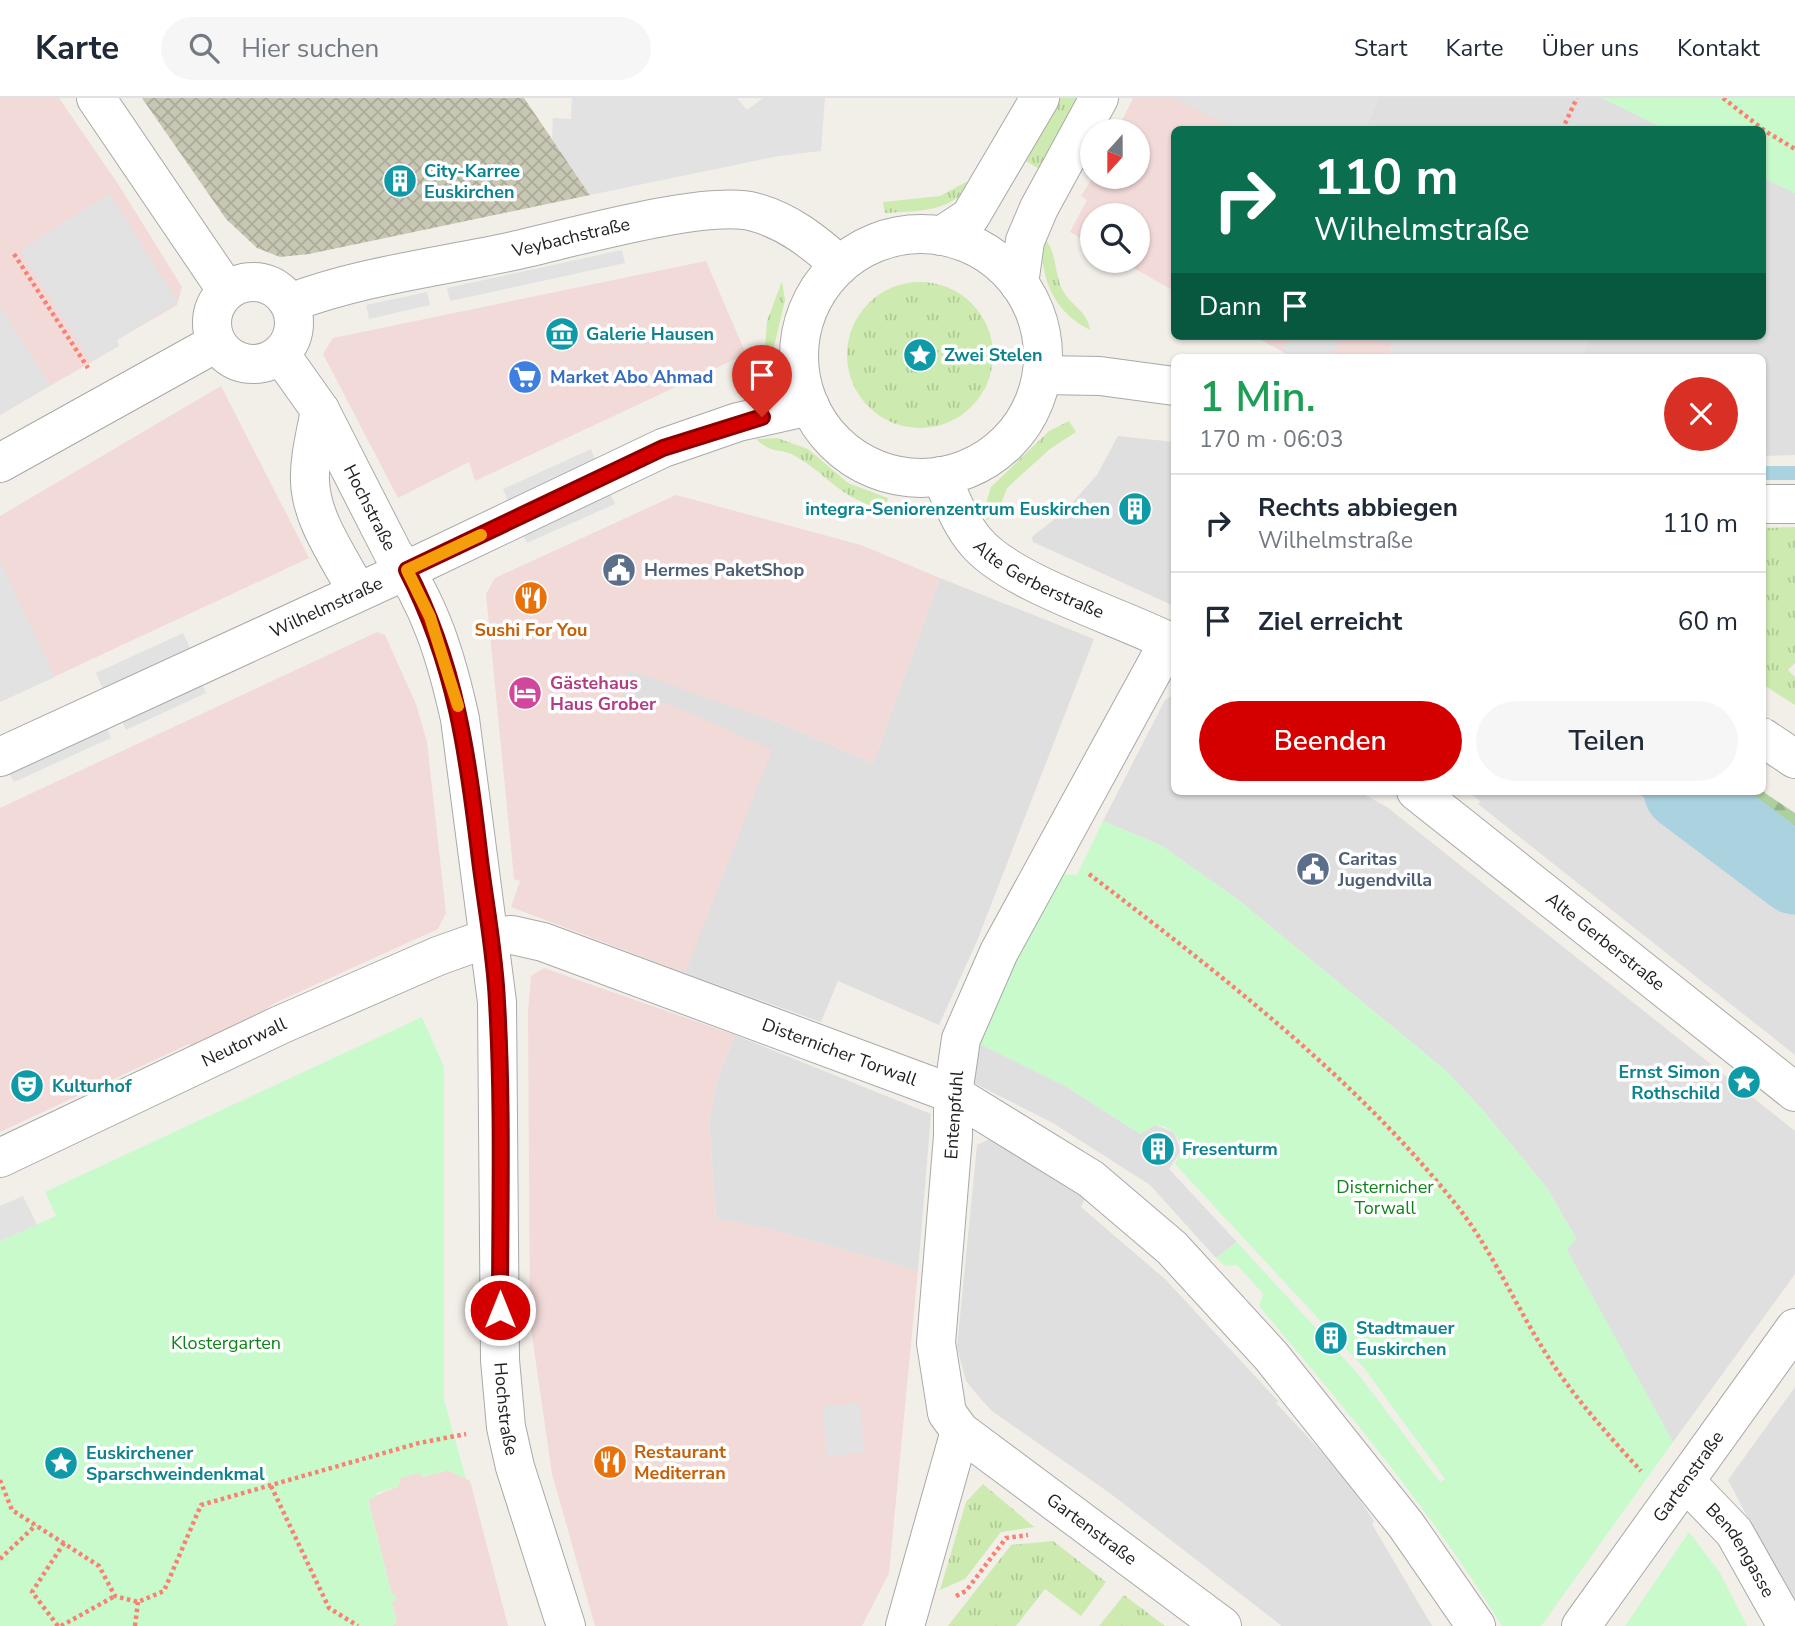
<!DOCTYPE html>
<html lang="de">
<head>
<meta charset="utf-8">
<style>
  :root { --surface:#fff; --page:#f6f6f7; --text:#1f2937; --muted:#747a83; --line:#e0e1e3; --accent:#d40000 }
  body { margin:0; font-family:"Nunito Sans",sans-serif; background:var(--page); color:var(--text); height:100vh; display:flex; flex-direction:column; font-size:26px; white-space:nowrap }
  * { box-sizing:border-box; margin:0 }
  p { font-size:23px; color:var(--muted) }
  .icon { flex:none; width:38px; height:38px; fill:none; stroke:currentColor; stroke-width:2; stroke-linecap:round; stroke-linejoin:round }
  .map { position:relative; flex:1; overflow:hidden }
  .sheet { position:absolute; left:1171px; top:256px; width:595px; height:441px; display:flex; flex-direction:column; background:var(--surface); border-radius:10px; box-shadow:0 2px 5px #0004 }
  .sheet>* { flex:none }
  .guide { position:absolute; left:1171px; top:28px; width:595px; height:214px; border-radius:10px; box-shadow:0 2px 5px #0004; background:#0b6e4f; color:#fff; overflow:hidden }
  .needle { width:46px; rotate:201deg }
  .buttons { position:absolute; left:1080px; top:21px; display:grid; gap:14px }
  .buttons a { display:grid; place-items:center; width:70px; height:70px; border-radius:50%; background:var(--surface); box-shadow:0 2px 5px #0004; font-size:35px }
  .pin { position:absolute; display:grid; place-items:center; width:60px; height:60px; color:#fff; margin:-72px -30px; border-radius:50% 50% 50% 0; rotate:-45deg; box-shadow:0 0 7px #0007 }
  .pin .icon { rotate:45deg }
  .me { position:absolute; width:77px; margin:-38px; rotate:0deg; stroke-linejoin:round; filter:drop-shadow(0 0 5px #0008) }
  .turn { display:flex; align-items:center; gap:24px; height:147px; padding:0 28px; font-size:32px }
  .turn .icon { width:91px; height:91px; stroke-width:2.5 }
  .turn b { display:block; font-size:49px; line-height:60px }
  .then { display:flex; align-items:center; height:66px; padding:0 28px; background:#0003; gap:14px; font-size:26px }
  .round { display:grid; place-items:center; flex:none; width:74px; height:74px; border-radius:37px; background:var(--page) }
  .summary { display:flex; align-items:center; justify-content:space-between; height:119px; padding:0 28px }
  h1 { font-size:42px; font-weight:600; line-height:52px; color:#1e9e55 }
  .primary-button { display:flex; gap:14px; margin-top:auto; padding:14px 28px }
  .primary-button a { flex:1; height:80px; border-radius:42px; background:var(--accent); color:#fff; font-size:28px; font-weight:600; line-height:80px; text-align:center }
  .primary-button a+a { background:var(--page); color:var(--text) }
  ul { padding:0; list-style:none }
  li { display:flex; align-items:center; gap:21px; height:98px; padding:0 28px; border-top:2px solid var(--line) }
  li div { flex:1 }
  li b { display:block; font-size:26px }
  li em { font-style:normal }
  header { display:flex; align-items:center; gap:42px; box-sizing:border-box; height:98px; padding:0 35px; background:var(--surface); border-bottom:2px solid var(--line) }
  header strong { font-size:33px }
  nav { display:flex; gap:38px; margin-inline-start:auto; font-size:24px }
  .search { width:490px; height:63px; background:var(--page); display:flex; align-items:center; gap:18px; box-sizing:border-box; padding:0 24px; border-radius:38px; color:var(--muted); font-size:26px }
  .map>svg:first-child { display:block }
  .residential { fill:#e0dfdf }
  .commercial { fill:#f2dad9 }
  .construction { fill:url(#construction-cross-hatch) }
  .grass { fill:url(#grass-tufts) }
  .forest { fill:url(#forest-firs) }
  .park { fill:#c8facc }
  .parking { fill:#e2e2e2 }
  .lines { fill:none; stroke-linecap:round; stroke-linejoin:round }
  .stream { stroke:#aad3df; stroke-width:14 }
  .river { stroke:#aad3df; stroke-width:79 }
  .minor-casing { stroke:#a9a9a9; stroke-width:40 }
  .tertiary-casing { stroke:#a9a9a9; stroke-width:40 }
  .path { stroke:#fa8072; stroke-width:4.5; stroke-dasharray:3.5 3.5; stroke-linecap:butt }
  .minor { stroke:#fff; stroke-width:38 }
  .tertiary { stroke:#fff; stroke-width:38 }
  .route-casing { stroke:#8a0000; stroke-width:18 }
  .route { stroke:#d40000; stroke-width:12 }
  .slow { stroke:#f59e0b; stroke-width:12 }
  .labels { text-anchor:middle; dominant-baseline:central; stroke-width:7; stroke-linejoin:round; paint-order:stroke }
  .culture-label { font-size:18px; font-weight:bold; fill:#0d838f; stroke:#fff; text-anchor:start }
  .street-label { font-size:18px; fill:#222; stroke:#fff }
  .shop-label { font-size:18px; font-weight:bold; fill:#366cbe; stroke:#fff; text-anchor:start }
  .service-label { font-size:18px; font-weight:bold; fill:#4e5e75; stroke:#fff; text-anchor:start }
  .food-label { font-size:18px; font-weight:bold; fill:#c56008; stroke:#fff }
  .hotel-label { font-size:18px; font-weight:bold; fill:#b23c85; stroke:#fff; text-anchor:start }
  .park-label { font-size:18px; fill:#0c8416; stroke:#fff }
</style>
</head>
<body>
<header>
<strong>Karte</strong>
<div class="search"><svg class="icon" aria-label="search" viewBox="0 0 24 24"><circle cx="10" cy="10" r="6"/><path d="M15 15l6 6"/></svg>Hier suchen</div>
<nav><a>Start</a><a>Karte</a><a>Über uns</a><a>Kontakt</a></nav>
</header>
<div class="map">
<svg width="1795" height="1528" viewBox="0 0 1795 1528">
  <defs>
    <pattern id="construction-cross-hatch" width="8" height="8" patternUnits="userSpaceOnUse" patternTransform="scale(1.75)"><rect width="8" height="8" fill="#c7c7b4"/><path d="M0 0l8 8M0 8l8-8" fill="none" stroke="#abab9a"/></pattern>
    <pattern id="grass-tufts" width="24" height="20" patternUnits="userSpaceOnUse" patternTransform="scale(1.75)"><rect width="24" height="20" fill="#cdebb0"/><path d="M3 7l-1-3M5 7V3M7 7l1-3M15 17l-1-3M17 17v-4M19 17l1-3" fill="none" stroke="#b0c997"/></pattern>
    <pattern id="forest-firs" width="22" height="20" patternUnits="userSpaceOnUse" patternTransform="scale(1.75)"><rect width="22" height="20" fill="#add19e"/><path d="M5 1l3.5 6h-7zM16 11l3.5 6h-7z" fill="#95b388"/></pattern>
  </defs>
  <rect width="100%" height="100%" fill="#f2efe9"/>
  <g class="residential">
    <path d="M1379 0H1602L1666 31 1364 32Z"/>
    <path d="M1762 79 1795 95V357L1762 358V259H1388L1396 238H1762Z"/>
    <path d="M1118 338 1174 344V508L1033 444 1032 439 1066 412 1097 377Z"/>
    <path d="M940 480 1094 541 977 843 939 927 838 883 821 924 685 875 720 780 620 600 629 571 777 624 873 665Z"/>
    <path d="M1174 596V693H1358L1365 697 1387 709 1795 1033V1176L1673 1344 1566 1152 1576 1140 1547 1090 1481 1010 1444 971 1237 801 1162 748 1103 723 1165 602Z"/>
    <path d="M1467 693H1636L1744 778 1795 813V957L1478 706 1480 703Z"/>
    <path d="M735 937 931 1016 918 1173 766 1130 716 1121 709 1022 717 983Z"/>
    <path d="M980 946 1067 989 1140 1036 1155 1027 1174 1034 1181 1053 1169 1071 1237 1144 1216 1160 1150 1087 1053 1025 974 985Z"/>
    <path d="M996 1038 1089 1092 1081 1109 1166 1182 1278 1303 1276 1305 1344 1378 1370 1417 1374 1424 1372 1426 1432 1528H1282L1111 1396 992 1313 979 1299 966 1283 957 1249 977 1047Z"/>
    <path d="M1795 1289V1510L1728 1382Z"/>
  </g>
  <g class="commercial">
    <path d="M0 0H59L120 89 182 189 177 207 117 242 119 248 0 317Z"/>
    <path d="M1133 0H1379L1364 31 1174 32V193L1121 163H1138V117H1092V147L1070 134 1087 102 1081 98 1093 79H1138V33H1117Z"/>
    <path d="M706 163 746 256 475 383 469 364 398 400 323 256 333 240Z"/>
    <path d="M1254 238H1396L1387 259H1292Z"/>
    <path d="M221 288 309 460 0 604V418Z"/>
    <path d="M676 397 861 447 940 480 873 665 777 624 629 572 621 600 670 606 772 652 685 875 511 809 520 783 514 781 486 496 495 480Z"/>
    <path d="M377 534 385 537 416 606 427 644 446 815 438 831 275 905 254 920 192 949 189 946 0 1034V710Z"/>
    <path d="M544 870 735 937 717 983 709 1022 716 1120 766 1130 918 1173 889 1475 862 1528H595L552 1376 530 1224 528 914 531 878Z"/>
    <path d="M448 1372 470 1383 508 1528H393L397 1523 391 1504 396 1502 392 1497 368 1401 399 1388 400 1380 419 1374 423 1379Z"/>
  </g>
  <path class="construction" d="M142 0H524L590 97 309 156 280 159 257 150 226 121Z"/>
  <g class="grass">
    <path d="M1058 0H1082L1043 73 1022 61Z"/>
    <path d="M966 84 973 86C949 114 920 113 885 115L883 104 940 98Z"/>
    <path d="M1042 138C1058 152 1053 174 1063 193 1072 208 1088 214 1090 232 1052 213 1040 179 1042 138Z"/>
    <path d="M782 183 785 202 773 253 776 286 763 298 749 300 746 294 763 278 767 223Z"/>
    <circle cx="920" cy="257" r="73"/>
    <path d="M1069 323 1076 334 1050 351 1007 390 997 417 986 422 984 412 991 389 1049 333Z"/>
    <path d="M777 340 808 351 848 385 888 400 885 411C840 402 829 377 795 358 780 349 774 358 756 341Z"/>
    <path d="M1795 429V565L1788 572 1795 579V607L1762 586V430Z"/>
    <path d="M983 1386 1034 1429 1001 1434 965 1481 940 1492 966 1404Z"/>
    <path d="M1053 1443 1106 1484 1081 1518 1045 1491 1016 1528H948L1011 1447Z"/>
    <path d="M1124 1497 1165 1528H1099Z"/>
  </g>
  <path class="forest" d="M1636 693H1762L1795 715V813L1745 779Z"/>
  <g class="park">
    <path d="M1602 0H1795V95L1762 79V32L1666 31Z"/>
    <path d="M1103 723 1162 748 1237 801 1444 971 1481 1010 1547 1090 1576 1140 1567 1152 1673 1344 1541 1528H1502C1432 1414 1346 1311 1259 1208L1263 1196 1237 1167 1225 1168 1216 1160 1237 1144 1359 1277 1440 1384 1445 1381 1364 1270 1175 1066 1181 1053C1180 1037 1171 1028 1155 1027L1140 1036 1067 989 980 946 991 911 1061 776 1077 777Z"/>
    <path d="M422 919 444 969V1302L466 1381 448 1372 423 1379 419 1375 400 1380 399 1388 377 1395V1398L368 1402 392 1497 395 1496 397 1502 391 1505 397 1523 393 1528H0V1143L56 1118 45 1094Z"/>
    <path d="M1689 1434 1720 1475 1747 1528H1625Z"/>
  </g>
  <g class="parking">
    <path d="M572 0H737L747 12 763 0H825L821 53 779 58 590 97 552 41 553 20 571 21Z"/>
    <path d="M1173 0H1379L1364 31 1238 32Z"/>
    <path d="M109 95 178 204 117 242 119 248 91 264 20 153Z"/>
    <path d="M622 152 625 165 450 203 447 190Z"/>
    <path d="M427 194 430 207 369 221 366 207Z"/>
    <path d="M0 208 50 287 0 317Z"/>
    <path d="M1292 238H1342L1330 259H1292L1282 253Z"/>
    <path d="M1376 238H1593L1582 259H1388L1393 248Z"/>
    <path d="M591 351 596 364 508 403 503 391Z"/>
    <path d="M609 393 615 406 527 445 521 433Z"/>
    <path d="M0 463 55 579 0 604Z"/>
    <path d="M183 535 192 554 105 595 96 575Z"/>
    <path d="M200 581 206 595 126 632 120 618Z"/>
    <path d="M105 626 111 640 14 684 7 671Z"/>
    <path d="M23 1098 37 1127 0 1143V1108Z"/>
    <path d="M860 1305 864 1354 827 1359 822 1308Z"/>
  </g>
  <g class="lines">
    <path class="stream" d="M1762 375H1795"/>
    <path class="river" d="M1683 693 1795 777"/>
    <g class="minor-casing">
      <g id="minor">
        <path d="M96 0 227 193"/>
        <circle cx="253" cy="225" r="41"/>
        <path id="s1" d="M290 205C361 178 439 169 513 153 568 141 706 101 754 114 788 123 814 144 840 167"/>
        <path id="s2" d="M281 257 320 312 393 455C430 504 447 562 460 621L497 904 500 1262 506 1329 515 1369 566 1528"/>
        <path d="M320 312C316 335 309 360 310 383 311 422 340 460 357 494"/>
        <path d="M0 365 216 245"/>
        <path id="s3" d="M941 378C951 400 960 426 976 444 1011 486 1122 519 1174 546"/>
        <path d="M1762 406H1795"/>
        <path id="s4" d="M1169 543 999 854 961 941 953 996V1038L936 1245 947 1315 960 1333 1222 1528"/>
        <path id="s5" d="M1416 693 1795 994"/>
        <path id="s6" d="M0 1060 280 927 438 858 491 839 512 837 543 844 953 996 1091 1081 1172 1150 1271 1258 1406 1427 1476 1528"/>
        <path id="s7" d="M1686 1384 1734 1434 1787 1528"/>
        <path d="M905 1528 960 1333"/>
        <path id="s8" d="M1581 1528 1795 1230"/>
      </g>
    </g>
    <g class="tertiary-casing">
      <g id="tertiary">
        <circle cx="921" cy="258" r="122"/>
        <path d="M941 138 970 119 1040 0"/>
        <path d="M1019 186 1025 143 1039 110 1099 0"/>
        <path d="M1042 277 1100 278 1174 288"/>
        <path d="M1762 639 1795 661"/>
        <path id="s9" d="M0 659 407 472 663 350 738 324 810 308"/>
      </g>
    </g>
    <g class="path">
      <path d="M1723 0 1765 33 1795 51"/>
      <path d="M1562 32 1577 0"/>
      <path d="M14 156 88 270"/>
      <path d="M1089 776C1221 877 1359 982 1461 1113 1494 1157 1516 1208 1545 1254 1572 1297 1607 1336 1641 1373"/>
      <path d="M0 1382 12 1412 99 1468 115 1498 138 1504 164 1493 201 1407 419 1345 466 1336"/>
      <path d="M271 1388 329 1510 358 1528"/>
      <path d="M0 1461 36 1427"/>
      <path d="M956 1498 966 1493 1006 1440 1028 1437"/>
      <path d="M58 1528 32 1494 64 1445"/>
      <path d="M61 1528 115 1498"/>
      <path d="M135 1528 138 1504"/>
    </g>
    <use href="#minor" class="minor"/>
    <use href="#tertiary" class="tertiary"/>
  </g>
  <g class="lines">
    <g class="route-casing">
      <path id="route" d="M500 1212C500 1110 503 1006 497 904 495 857 486 810 480 762 468 659 456 566 407 472L663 350 762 319"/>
    </g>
    <use href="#route" class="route"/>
    <path class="slow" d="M458 608 430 519 407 472 481 437"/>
  </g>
  <defs>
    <g id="building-disc" transform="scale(1.75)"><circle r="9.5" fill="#0f9aa8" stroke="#fff"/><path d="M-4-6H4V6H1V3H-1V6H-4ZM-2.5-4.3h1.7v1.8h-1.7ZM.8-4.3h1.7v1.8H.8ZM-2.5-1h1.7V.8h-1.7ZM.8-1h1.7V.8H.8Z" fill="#fff"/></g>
    <g id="museum-disc" transform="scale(1.75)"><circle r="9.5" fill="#0f9aa8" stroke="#fff"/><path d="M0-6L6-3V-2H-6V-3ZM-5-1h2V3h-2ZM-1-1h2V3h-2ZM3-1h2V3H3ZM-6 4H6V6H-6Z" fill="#fff"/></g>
    <g id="sight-disc" transform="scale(1.75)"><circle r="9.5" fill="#0f9aa8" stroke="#fff"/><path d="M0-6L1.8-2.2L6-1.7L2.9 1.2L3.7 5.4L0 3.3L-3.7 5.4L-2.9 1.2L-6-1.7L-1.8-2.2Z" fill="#fff"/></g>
    <g id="supermarket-disc" transform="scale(1.75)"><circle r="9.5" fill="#3f7fe0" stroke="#fff"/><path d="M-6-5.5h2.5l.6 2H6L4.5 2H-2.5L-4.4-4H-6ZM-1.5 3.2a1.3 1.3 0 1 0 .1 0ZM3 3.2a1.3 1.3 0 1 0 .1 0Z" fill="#fff"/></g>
    <g id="civic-disc" transform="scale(1.75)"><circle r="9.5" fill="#5c6f8a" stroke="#fff"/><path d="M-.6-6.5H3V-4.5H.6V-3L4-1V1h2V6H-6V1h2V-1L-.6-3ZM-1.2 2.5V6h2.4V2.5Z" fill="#fff"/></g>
    <g id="restaurant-disc" transform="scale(1.75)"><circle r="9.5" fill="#e8710a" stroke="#fff"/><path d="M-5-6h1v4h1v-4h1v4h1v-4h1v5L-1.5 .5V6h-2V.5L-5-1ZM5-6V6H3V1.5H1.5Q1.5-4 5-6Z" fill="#fff"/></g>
    <g id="hotel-disc" transform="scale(1.75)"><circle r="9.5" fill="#d1479c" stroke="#fff"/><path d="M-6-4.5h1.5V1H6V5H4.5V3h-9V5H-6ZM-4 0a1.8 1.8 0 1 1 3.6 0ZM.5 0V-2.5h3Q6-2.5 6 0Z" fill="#fff"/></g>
    <g id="theatre-disc" transform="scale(1.75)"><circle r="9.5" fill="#0f9aa8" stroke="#fff"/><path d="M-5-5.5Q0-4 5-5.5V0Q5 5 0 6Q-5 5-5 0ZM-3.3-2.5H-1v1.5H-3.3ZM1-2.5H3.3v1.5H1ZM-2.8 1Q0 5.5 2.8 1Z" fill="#fff"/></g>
  </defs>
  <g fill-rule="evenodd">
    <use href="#building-disc" x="400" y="83"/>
    <use href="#museum-disc" x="562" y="236"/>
    <use href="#sight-disc" x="920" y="257"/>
    <use href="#supermarket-disc" x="525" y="279"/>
    <use href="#building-disc" x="1135" y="411"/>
    <use href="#civic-disc" x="619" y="472"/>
    <use href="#restaurant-disc" x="531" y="500"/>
    <use href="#hotel-disc" x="525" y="595"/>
    <use href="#civic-disc" x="1313" y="771"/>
    <use href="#sight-disc" x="1744" y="984"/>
    <use href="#theatre-disc" x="27" y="988"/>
    <use href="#building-disc" x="1158" y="1051"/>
    <use href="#building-disc" x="1331" y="1240"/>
    <use href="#restaurant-disc" x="610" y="1364"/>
    <use href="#sight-disc" x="61" y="1365"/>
  </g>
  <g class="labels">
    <g class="culture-label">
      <text x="424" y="73">City-Karree<tspan x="424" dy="21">Euskirchen</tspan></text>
      <text x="586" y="236">Galerie Hausen</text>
      <text x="944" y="257">Zwei Stelen</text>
      <text x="1110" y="411" text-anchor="end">integra-Seniorenzentrum Euskirchen</text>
      <text x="1720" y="974" text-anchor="end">Ernst Simon<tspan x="1720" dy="21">Rothschild</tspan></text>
      <text x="52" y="988">Kulturhof</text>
      <text x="1182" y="1051">Fresenturm</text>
      <text x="1356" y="1230">Stadtmauer<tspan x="1356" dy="21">Euskirchen</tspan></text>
      <text x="86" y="1355">Euskirchener<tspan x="86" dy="21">Sparschweindenkmal</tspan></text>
    </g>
    <g class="street-label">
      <text stroke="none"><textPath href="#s1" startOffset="289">Veybachstraße</textPath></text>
      <text stroke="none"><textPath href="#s2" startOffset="177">Hochstraße</textPath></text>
      <text stroke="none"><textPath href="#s3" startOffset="149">Alte Gerberstraße</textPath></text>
      <text stroke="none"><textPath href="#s9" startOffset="359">Wilhelmstraße</textPath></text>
      <text stroke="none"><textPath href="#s5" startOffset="242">Alte Gerberstraße</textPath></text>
      <text stroke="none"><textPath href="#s6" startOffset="270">Neutorwall</textPath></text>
      <text stroke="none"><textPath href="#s6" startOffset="908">Disternicher Torwall</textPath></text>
      <text transform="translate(954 1017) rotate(-86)">Entenpfuhl</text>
      <text stroke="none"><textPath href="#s2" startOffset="1101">Hochstraße</textPath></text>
      <text stroke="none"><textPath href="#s8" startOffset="184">Gartenstraße</textPath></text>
      <text stroke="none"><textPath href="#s4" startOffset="1012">Gartenstraße</textPath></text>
      <text stroke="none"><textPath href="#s7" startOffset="88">Bendengasse</textPath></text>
    </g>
    <g class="shop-label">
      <text x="550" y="279">Market Abo Ahmad</text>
    </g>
    <g class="service-label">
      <text x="644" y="472">Hermes PaketShop</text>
      <text x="1338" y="761">Caritas<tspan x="1338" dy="21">Jugendvilla</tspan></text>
    </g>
    <g class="food-label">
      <text x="531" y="532">Sushi For You</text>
      <text x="634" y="1354" text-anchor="start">Restaurant<tspan x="634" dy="21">Mediterran</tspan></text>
    </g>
    <g class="hotel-label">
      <text x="550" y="585">Gästehaus<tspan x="550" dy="21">Haus Grober</tspan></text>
    </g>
    <g class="park-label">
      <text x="1385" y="1089">Disternicher<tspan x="1385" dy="21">Torwall</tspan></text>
      <text x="226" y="1245">Klostergarten</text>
    </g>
  </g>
</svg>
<div class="buttons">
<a><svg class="needle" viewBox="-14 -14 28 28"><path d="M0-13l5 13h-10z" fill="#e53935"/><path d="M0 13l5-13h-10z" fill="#747a83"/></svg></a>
<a><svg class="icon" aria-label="search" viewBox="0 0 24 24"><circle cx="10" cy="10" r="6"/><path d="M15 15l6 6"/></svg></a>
</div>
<div class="pin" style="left:762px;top:319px;background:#d93025"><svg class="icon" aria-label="arrive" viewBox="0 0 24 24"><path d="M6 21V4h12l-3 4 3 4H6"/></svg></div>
<svg class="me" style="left:500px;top:1212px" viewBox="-20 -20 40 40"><circle r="17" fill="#d40000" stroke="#fff" stroke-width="3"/><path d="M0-11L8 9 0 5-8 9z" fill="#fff"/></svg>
<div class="guide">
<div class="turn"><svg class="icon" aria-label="right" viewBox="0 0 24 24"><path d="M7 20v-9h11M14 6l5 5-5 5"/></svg><div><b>110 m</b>Wilhelmstraße</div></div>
<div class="then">Dann<svg class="icon" aria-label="arrive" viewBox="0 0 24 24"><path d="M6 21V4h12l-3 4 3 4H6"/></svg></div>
</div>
<section class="sheet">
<div class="summary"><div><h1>1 Min.</h1><p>170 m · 06:03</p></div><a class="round" style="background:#d93025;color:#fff"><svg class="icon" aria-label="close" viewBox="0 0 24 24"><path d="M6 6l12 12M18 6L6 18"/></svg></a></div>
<ul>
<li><svg class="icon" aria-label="right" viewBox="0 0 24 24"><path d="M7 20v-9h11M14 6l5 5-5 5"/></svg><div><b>Rechts abbiegen</b><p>Wilhelmstraße</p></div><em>110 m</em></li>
<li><svg class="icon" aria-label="arrive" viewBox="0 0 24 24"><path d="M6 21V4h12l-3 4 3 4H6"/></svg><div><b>Ziel erreicht</b></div><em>60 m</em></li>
</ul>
<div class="primary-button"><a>Beenden</a><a>Teilen</a></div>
</section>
</div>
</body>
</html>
